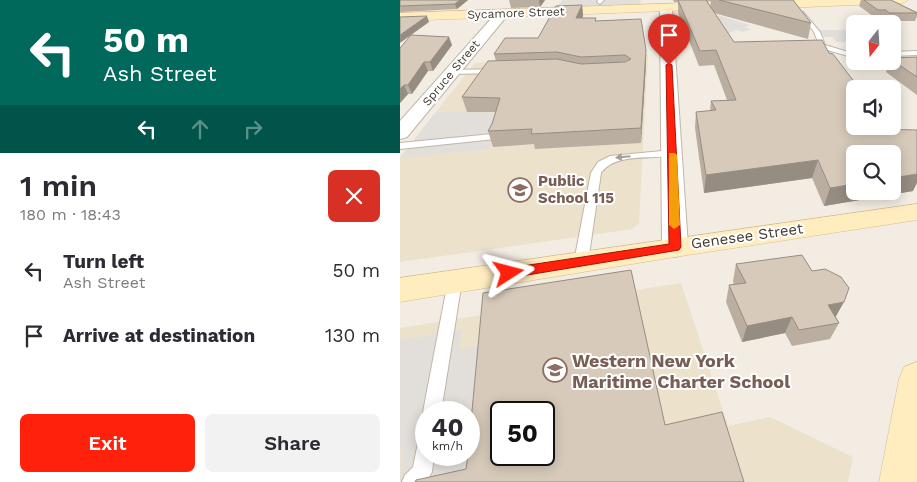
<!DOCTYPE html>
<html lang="en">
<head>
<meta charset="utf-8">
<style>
  :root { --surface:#fff; --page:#f2f2f3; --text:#2b2b33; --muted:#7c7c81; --accent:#ff210c }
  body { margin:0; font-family:"Work Sans",sans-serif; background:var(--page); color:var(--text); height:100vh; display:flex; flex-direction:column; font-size:19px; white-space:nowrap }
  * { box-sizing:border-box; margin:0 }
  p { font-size:16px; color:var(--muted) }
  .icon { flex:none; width:28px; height:28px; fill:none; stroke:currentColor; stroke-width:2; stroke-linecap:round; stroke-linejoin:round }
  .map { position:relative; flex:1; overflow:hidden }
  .panel { display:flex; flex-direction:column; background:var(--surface); width:400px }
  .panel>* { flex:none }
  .top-card { background:#00695c; color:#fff; overflow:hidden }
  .needle { width:32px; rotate:197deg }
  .controls { position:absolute; left:446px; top:15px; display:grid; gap:10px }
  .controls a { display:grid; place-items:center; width:55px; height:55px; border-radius:8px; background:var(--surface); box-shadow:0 2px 12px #0003; font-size:25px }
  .speed { position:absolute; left:15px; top:401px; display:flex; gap:10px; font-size:25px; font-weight:700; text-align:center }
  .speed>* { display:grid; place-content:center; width:65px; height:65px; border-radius:50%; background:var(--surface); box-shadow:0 2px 12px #0003; line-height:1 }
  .speed small { font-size:12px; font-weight:400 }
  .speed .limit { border:2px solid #111; border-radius:8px; background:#fff; color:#111 }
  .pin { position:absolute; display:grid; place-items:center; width:42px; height:42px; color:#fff; margin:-51px -21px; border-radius:50% 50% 50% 0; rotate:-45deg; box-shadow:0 0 5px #0007 }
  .pin .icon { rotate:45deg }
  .me { position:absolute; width:55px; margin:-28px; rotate:81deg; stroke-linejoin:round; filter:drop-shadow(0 0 4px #0008) }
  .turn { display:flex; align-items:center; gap:18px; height:105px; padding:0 20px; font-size:22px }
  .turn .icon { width:65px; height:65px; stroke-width:2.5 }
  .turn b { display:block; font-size:35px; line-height:42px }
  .lanes { display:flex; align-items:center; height:48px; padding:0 20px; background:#0003; justify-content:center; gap:25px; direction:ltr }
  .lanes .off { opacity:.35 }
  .round { display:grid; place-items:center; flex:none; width:52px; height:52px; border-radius:8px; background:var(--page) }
  .summary { display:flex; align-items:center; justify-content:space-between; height:85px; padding:0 20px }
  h1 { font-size:30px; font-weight:600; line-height:38px }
  .primary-button { display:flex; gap:10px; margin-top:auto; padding:10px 20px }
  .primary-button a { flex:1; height:58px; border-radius:8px; background:var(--accent); color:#fff; font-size:20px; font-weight:600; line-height:58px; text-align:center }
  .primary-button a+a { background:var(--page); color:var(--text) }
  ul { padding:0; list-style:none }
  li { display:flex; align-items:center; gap:15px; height:65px; padding:0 20px }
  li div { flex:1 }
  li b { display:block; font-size:19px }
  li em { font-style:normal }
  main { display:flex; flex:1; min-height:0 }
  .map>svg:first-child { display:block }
  .education { fill:#ece1cb; fill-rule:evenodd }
  .parking { fill:#e2dfdb; fill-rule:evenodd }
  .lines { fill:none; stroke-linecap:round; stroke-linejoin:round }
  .lane-casing { stroke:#c1b6a8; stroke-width:2 }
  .street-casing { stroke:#c1b6a8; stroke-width:2 }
  .secondary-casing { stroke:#d4be8f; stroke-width:1 }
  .lane { fill:#fff; fill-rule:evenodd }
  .street { fill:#fff; fill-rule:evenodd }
  .secondary { fill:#ffecbf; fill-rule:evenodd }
  .wall { fill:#b9aea0; fill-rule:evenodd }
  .shaded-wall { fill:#968d82 }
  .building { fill:#d7caba; stroke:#968d82; fill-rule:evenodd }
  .oneway { fill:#a29e99 }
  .route { fill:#ff210c; stroke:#a61508 }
  .slow { fill:#f59e0b }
  .labels { text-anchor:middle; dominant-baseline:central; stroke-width:4; stroke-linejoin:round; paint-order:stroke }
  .far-street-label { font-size:12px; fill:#443c33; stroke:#fff }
  .education-label { font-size:15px; font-weight:bold; fill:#785e54; stroke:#fff; text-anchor:start }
  .street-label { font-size:15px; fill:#443c33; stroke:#fff }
  .near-education-label { font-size:18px; font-weight:bold; fill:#785e54; stroke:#fff; text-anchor:start }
</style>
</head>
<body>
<main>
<section class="panel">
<div class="top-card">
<div class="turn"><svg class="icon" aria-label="left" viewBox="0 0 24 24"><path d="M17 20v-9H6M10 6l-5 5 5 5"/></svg><div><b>50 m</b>Ash Street</div></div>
<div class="lanes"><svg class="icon" aria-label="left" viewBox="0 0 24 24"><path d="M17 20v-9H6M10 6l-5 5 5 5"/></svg><svg class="icon off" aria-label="ahead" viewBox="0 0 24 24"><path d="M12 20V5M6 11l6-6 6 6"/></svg><svg class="icon off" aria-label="right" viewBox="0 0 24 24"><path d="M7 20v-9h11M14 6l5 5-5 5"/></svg></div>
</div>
<div class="summary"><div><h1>1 min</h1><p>180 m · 18:43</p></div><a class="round" style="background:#d93025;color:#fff"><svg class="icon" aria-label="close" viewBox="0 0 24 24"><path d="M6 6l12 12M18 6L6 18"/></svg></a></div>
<ul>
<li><svg class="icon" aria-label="left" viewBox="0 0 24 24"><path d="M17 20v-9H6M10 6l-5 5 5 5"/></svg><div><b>Turn left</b><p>Ash Street</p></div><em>50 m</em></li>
<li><svg class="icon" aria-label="arrive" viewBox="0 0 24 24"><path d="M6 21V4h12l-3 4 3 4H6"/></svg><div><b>Arrive at destination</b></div><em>130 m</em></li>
</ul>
<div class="primary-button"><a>Exit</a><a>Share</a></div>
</section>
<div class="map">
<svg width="517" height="482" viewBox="0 0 517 482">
  <rect width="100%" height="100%" fill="#f2ece2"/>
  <g class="education">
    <path d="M248 54 239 223 233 229 0 262V157L75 63Z"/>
    <path d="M281 283 328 426 370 417 453 457 448 482H0V328ZM26 412H69V455H26ZM101 412H144V455H101Z"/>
  </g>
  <g class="parking">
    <path d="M162 0H241L240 4 157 7Z"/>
    <path d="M317 15 350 25 345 27 351 29 343 32 336 30 329 33 288 20Z"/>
    <path d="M418 30H455V42H436L432 37H424Z"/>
    <path d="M36 112 104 113 89 149 0 158Z"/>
    <path d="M62 330 59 349 83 345 69 471 17 482H0L2 448H0V340ZM26 412H69V455H26Z"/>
  </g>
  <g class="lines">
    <g class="lane-casing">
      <g id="lane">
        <path d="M198 0H204L200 4 197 2Z"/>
        <path d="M399 12H403L420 32 425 45 455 54V58L427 50 429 56 424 57 414 32Z"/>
        <path d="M517 51V55L492 56V52Z"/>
        <path d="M97 69 101 71 100 73 52 74 48 72 52 70Z"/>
        <path d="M92 134 95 135V139L0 149V143Z"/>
        <path d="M272 150 277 153 275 155C253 160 215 152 201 173L188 262 186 265H176L174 262 191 173 198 162 210 156Z"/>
        <path d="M55 276 60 277 62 281 41 412H26V418L23 412 48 281 50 277Z"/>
        <path d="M26 436V455H34L32 472 26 482H2L5 475 13 467 19 438Z"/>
      </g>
    </g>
    <g class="street-casing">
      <g id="street">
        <path d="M266 5 272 8 288 247 284 254 275 257 266 254 262 247 260 8Z"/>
        <path d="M102 10 106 11 108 14 106 17 7 137 0 139V121L98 11Z"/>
      </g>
    </g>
    <g class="secondary-casing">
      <g id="secondary">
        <path d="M402 0H508L502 3 359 9 353 5 359 1Z"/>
        <path d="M316 2 322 6 320 9 0 21V13Z"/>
        <path d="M517 204V220L275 257 0 302V278Z"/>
        <path d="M517 362V482H479L499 379 504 367Z"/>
      </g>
    </g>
    <use href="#lane" class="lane"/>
    <use href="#street" class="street"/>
    <use href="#secondary" class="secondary"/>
  </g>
  <g class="wall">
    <path d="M0 0H68L57 9 0 12Z"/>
    <path d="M109 0H145L140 7 111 8Z"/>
    <path d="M273 0H393L411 23 408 39 314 13 334 42 429 53 456 84 453 95 513 191 424 206 412 178 304 193 295 128 296 112 310 111 311 101 327 100 314 65 299 66 278 13V2H274ZM307 1H311L310 7Z"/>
    <path d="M461 0H491L517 12V16L515 21H486L483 18H476L459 6Z"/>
    <path d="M182 5 183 16 182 18H196V21L246 63 241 143 135 149 134 144 93 147 88 131 92 124 96 112H67L62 97 96 61 94 54 138 38Z"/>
    <path d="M52 45 33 71H28L12 94H8L0 103V48Z"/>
    <path d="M517 57V95L486 72 490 61H492V58Z"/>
    <path d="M336 264 436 317 439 323 430 339 392 346 385 333 342 342 326 302 329 285H334L333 281Z"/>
  </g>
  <g class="shaded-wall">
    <path d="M60 0H68L57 9 55 4Z"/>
    <path d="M139 0H145L140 7Z"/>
    <path d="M182 5 183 16 178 30 176 18Z"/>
    <path d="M27 16 29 22 0 43V35Z"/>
    <path d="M49 37 52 45 33 71 30 62Z"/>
    <path d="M246 50V63L241 143V128Z"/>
    <path d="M24 62 28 71 12 94 8 85Z"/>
    <path d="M4 85 8 94 0 103V89Z"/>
    <path d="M418 160 412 178 304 193 306 175Z"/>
    <path d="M517 174V183L513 191 424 206 430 188 455 184V191H492V178Z"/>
    <path d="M444 302 435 318 428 305Z"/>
    <path d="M392 317 385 333 342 342 347 326Z"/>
  </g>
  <g class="building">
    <path d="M0 0H60L55 4 0 6Z"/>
    <path d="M278 0H306L334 42 422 40 429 53 433 54 456 84 446 85 455 99V126H473L475 129 517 130V174L492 178V154H455V184L430 188 418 160 306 175 296 112 316 110 311 101 336 100 316 50 300 51Z"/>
    <path d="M319 0H393L411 23Z"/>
    <path d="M464 0H491L517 13H489L486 10H478Z"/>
    <path d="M182 5 176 18H196L195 21 241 19 246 50 241 128 131 134 132 129 88 131 92 124 100 98 62 97 88 61 157 59 181 64 225 62 231 59 225 55 181 57 157 52 94 54 105 38H138L156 6Z"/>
    <path d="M27 16 0 35V17Z"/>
    <path d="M11 35 49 37 30 62H24L8 85H4L0 89V48Z"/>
    <path d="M517 57V77L492 60V58Z"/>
    <path d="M402 255 412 271 425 269 441 277 449 288 444 302 428 305 439 323 399 330 392 317 347 326 329 285 346 283 336 264Z"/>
    <path d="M231 270 265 425 322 412 344 482H15L16 480 66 469 68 455H69V443L83 293ZM101 412H144V455H101Z"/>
  </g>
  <defs><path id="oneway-solid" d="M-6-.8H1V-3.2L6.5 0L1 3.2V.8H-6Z" transform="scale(1.25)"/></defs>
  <use class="oneway" href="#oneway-solid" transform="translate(223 157) rotate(175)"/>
  <path class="route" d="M269 63 272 65 281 247 279 250 109 278 104 276 103 273 104 270 109 268 269 244 266 65Z"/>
  <path class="slow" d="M269 153H275L277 155 280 225 274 229 269 225Z"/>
  <defs>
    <g id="school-ring" transform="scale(1.25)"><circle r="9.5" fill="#fff" stroke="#8d6e63" stroke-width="1.5"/><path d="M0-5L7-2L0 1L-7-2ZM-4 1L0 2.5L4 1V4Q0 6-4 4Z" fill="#8d6e63"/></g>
  </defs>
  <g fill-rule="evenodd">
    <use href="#school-ring" x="120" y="190"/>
    <use href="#school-ring" x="155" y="370"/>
  </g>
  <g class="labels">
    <g class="far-street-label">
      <text transform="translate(116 13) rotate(-2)">Sycamore Street</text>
      <text transform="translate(51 73) rotate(-50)">Spruce Street</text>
    </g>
    <g class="education-label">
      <text x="138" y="181">Public<tspan x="138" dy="17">School 115</tspan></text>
    </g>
    <g class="street-label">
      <text transform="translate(347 236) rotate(-8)">Genesee Street</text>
    </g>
    <g class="near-education-label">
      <text x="172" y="360">Western New York<tspan x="172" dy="21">Maritime Charter School</tspan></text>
    </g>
  </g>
</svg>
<div class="controls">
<a><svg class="needle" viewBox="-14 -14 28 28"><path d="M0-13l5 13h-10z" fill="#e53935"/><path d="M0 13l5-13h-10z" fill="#7c7c81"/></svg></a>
<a><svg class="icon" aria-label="sound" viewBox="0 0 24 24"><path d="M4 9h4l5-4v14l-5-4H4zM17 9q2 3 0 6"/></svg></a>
<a><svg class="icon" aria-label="search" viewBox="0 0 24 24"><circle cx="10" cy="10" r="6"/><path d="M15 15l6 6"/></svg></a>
</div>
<div class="speed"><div>40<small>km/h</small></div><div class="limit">50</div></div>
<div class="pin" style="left:269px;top:65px;background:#d93025"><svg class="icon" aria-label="arrive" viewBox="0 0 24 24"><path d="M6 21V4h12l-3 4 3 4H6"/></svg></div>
<svg class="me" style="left:109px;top:273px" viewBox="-20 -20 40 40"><path d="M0-17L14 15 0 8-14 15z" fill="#ff210c" stroke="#fff" stroke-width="4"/></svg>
</div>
</main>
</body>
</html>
